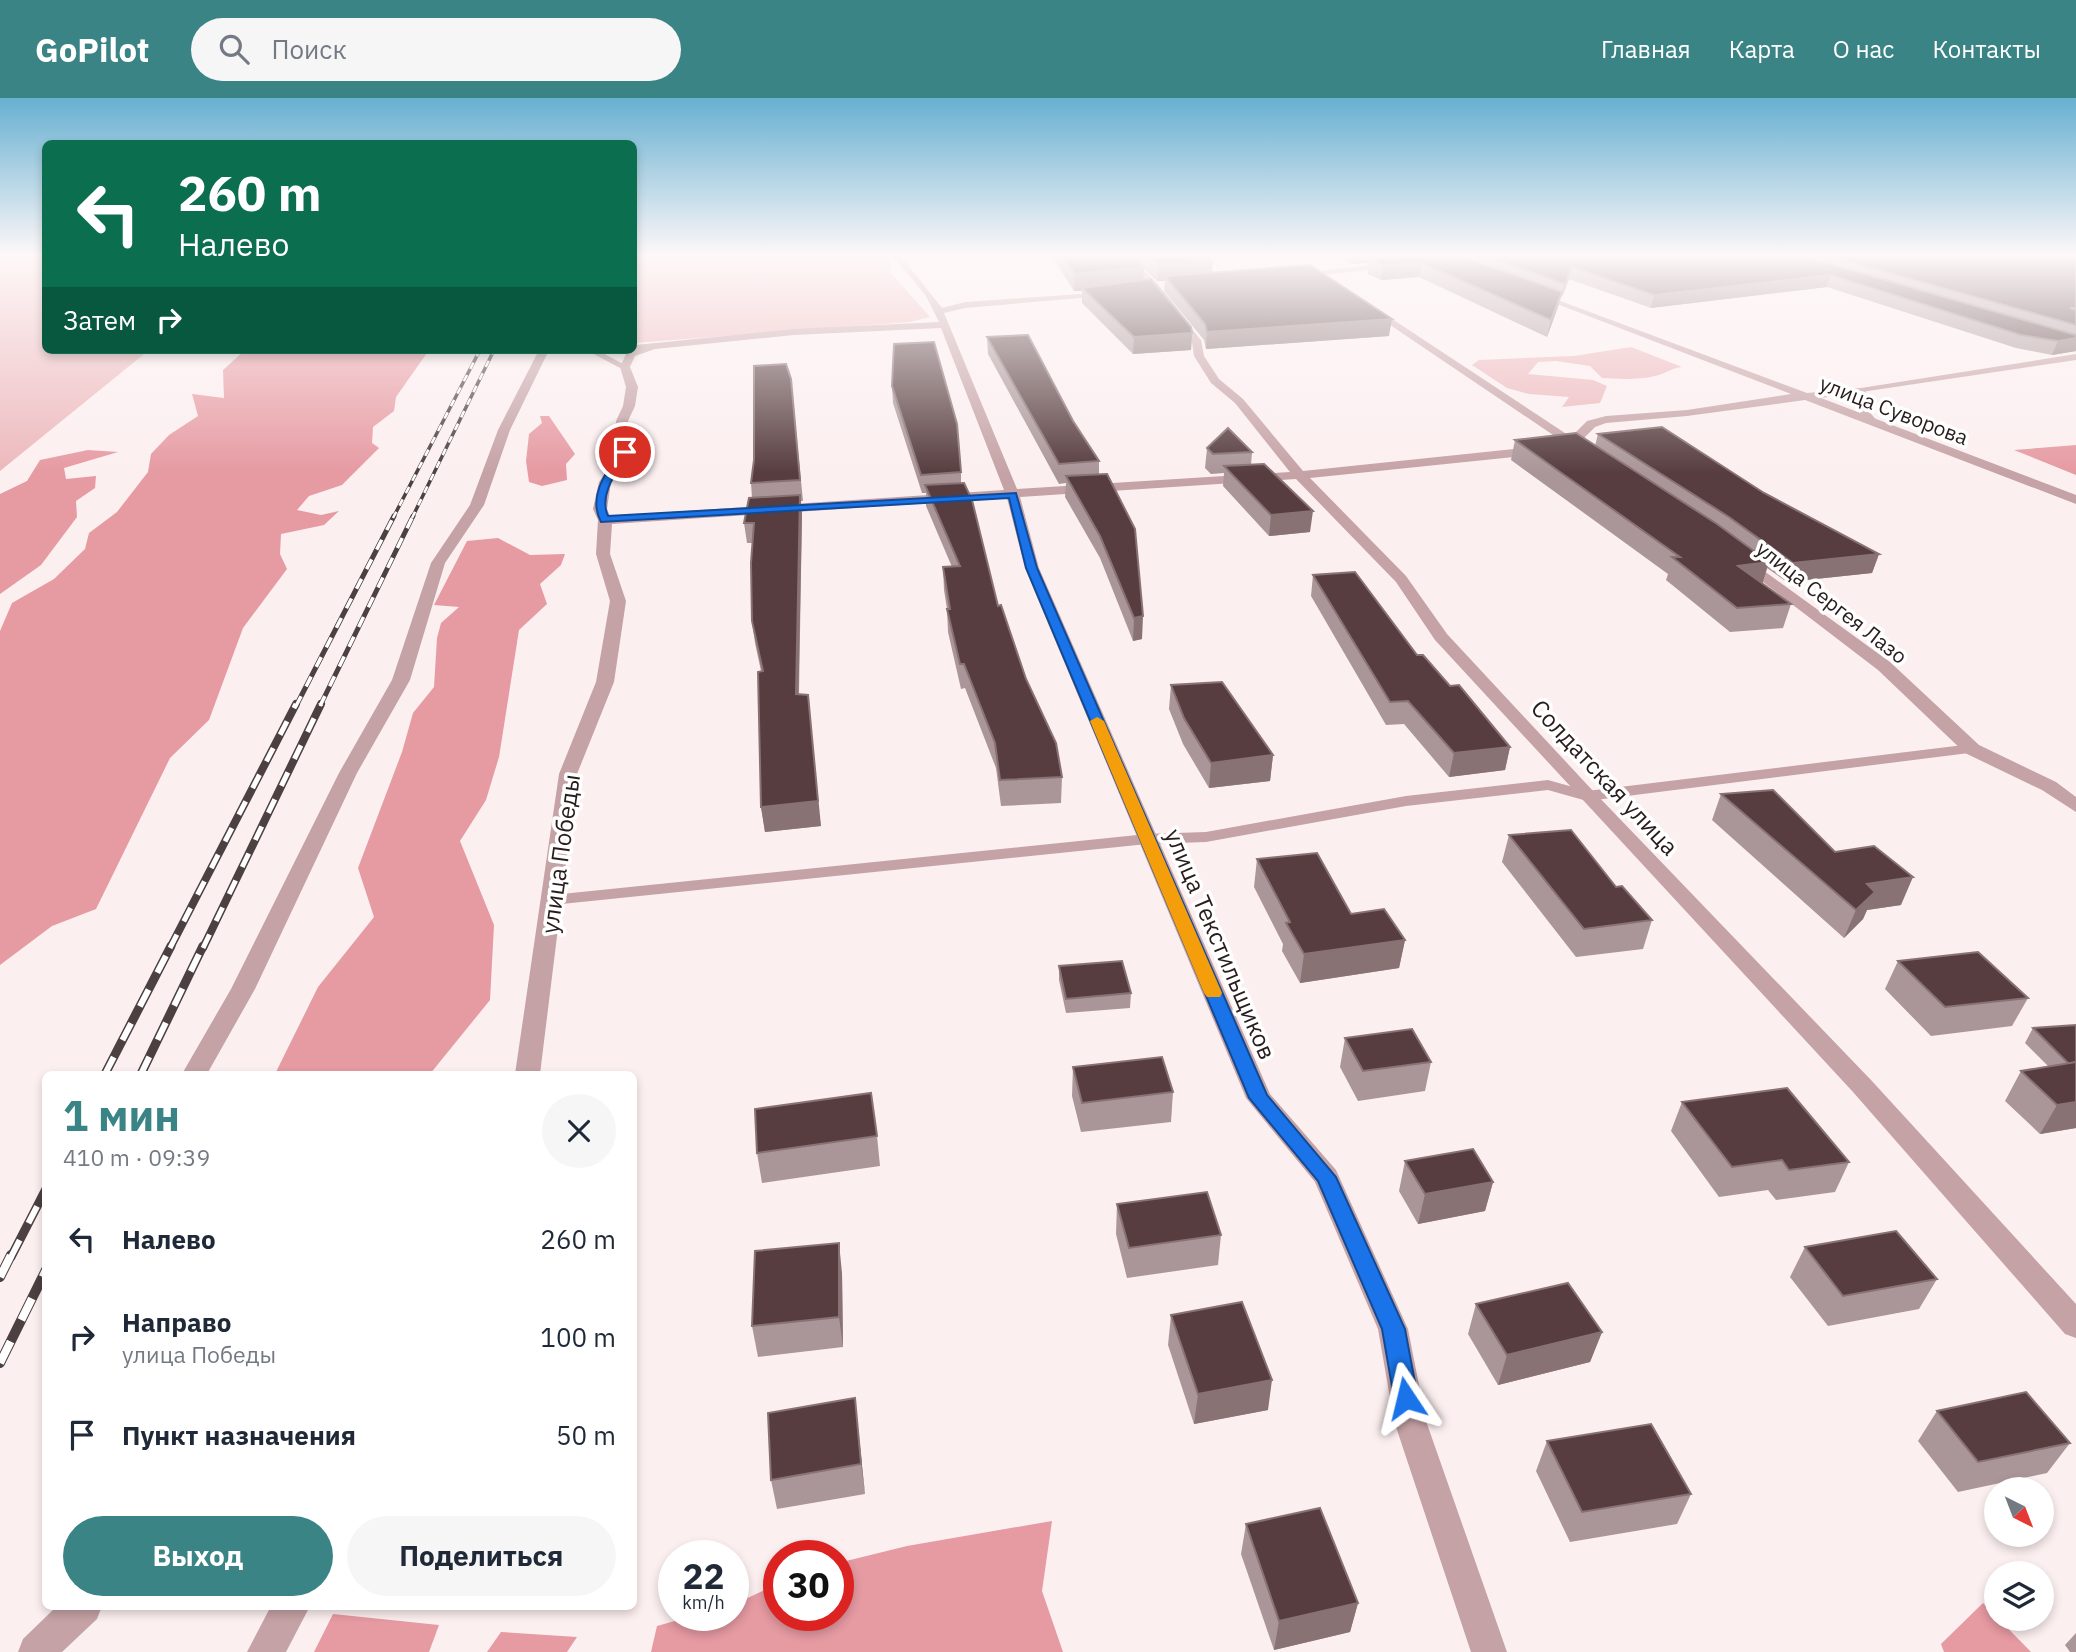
<!DOCTYPE html>
<html lang="ru">
<head>
<meta charset="utf-8">
<style>
  :root { --surface:#fff; --page:#f6f6f7; --text:#1f2937; --muted:#747a83; --accent:#3b8486 }
  body { margin:0; font-family:"IBM Plex Sans",sans-serif; background:var(--page); color:var(--text); height:100vh; display:flex; flex-direction:column; font-size:26px; white-space:nowrap }
  * { box-sizing:border-box; margin:0 }
  p { font-size:23px; color:var(--muted) }
  .icon { flex:none; width:38px; height:38px; fill:none; stroke:currentColor; stroke-width:2; stroke-linecap:round; stroke-linejoin:round }
  .map { position:relative; flex:1; overflow:hidden }
  .drawer { position:absolute; left:42px; top:973px; width:595px; height:539px; display:flex; flex-direction:column; background:var(--surface); border-radius:10px; box-shadow:0 4px 10px #0003 }
  .drawer>* { flex:none }
  .banner { position:absolute; left:42px; top:42px; width:595px; height:214px; border-radius:10px; box-shadow:0 4px 10px #0003; background:#0b6e4f; color:#fff; overflow:hidden }
  .needle { width:46px; rotate:138deg }
  .controls { position:absolute; left:1984px; top:1379px; display:grid; gap:14px }
  .controls a { display:grid; place-items:center; width:70px; height:70px; border-radius:50%; background:var(--surface); box-shadow:0 4px 10px #0003; font-size:35px }
  .speed { position:absolute; left:658px; top:1442px; display:flex; gap:14px; font-size:35px; font-weight:700; text-align:center }
  .speed>* { display:grid; place-content:center; width:91px; height:91px; border-radius:50%; background:var(--surface); box-shadow:0 4px 10px #0003; line-height:1 }
  .speed small { font-size:18px; font-weight:400 }
  .speed .limit { border:10px solid #d22; background:#fff; color:#111 }
  .pin { position:absolute; display:grid; place-items:center; width:60px; height:60px; color:#fff; margin:-30px; border:4px solid #fff; border-radius:50%; box-shadow:0 2px 7px #0007 }
  .me { position:absolute; width:77px; margin:-38px; rotate:350deg; stroke-linejoin:round; filter:drop-shadow(0 0 5px #0008) }
  .turn { display:flex; align-items:center; gap:24px; height:147px; padding:0 21px; font-size:32px }
  .turn .icon { width:91px; height:91px; stroke-width:2.5 }
  .turn b { display:block; font-size:49px; line-height:60px }
  .then { display:flex; align-items:center; height:66px; padding:0 21px; background:#0003; gap:14px; font-size:26px }
  .round { display:grid; place-items:center; flex:none; width:74px; height:74px; border-radius:37px; background:var(--page) }
  .overview { display:flex; align-items:center; justify-content:space-between; height:119px; padding:0 21px }
  h1 { font-size:42px; font-weight:700; line-height:52px; color:var(--accent) }
  .button { display:flex; gap:14px; margin-top:auto; padding:14px 21px }
  .button a { flex:1; height:80px; border-radius:42px; background:var(--accent); color:#fff; font-size:28px; font-weight:700; line-height:80px; text-align:center }
  .button a+a { background:var(--page); color:var(--text) }
  ul { padding:0; list-style:none }
  li { display:flex; align-items:center; gap:21px; height:98px; padding:0 21px }
  li div { flex:1 }
  li b { display:block; font-size:26px }
  li em { font-style:normal }
  header { display:flex; align-items:center; gap:42px; box-sizing:border-box; height:98px; padding:0 35px; background:var(--accent); color:#fff }
  header strong { font-size:33px }
  nav { display:flex; gap:38px; margin-inline-start:auto; font-size:24px }
  .search { width:490px; height:63px; background:var(--page); display:flex; align-items:center; gap:18px; box-sizing:border-box; padding:0 24px; border-radius:38px; color:var(--muted); font-size:26px }
  .map>svg:first-child { display:block }
  .green { fill:#ecb8bc }
  .forest { fill:#e69aa2 }
  .lines { fill:none; stroke-linecap:round; stroke-linejoin:round }
  .service { fill:#c5a2a5; fill-rule:evenodd }
  .minor { fill:#c5a2a5; fill-rule:evenodd }
  .rail-far4-casing { stroke:#4c4041; stroke-width:3.5 }
  .rail-far3-casing { stroke:#4c4041; stroke-width:5 }
  .rail-far2-casing { stroke:#4c4041; stroke-width:8 }
  .rail-far1-casing { stroke:#4c4041; stroke-width:9 }
  .rail-casing { stroke:#4c4041; stroke-width:10 }
  .rail-far4 { stroke:#fff; stroke-width:2.5; stroke-dasharray:7; stroke-linecap:butt }
  .rail-far3 { stroke:#fff; stroke-width:3.5; stroke-dasharray:11; stroke-linecap:butt }
  .rail-far2 { stroke:#fff; stroke-width:5; stroke-dasharray:15; stroke-linecap:butt }
  .rail-far1 { stroke:#fff; stroke-width:6; stroke-dasharray:19; stroke-linecap:butt }
  .rail { stroke:#fff; stroke-width:8; stroke-dasharray:24; stroke-linecap:butt }
  .wall { fill:#aa9698; fill-rule:evenodd }
  .shaded-wall { fill:#887274 }
  .building { fill:#573d3f; stroke:#887274; stroke-width:2 }
  .route { fill:#1a73e8; stroke:#114b97; stroke-width:2 }
  .slow { fill:#f59e0b }
  .labels { text-anchor:middle; dominant-baseline:central; stroke-width:7; stroke-linejoin:round; paint-order:stroke }
  .far-street-label { font-size:21px; fill:#281c1d; stroke:#fff }
  .street-label { font-size:24px; fill:#281c1d; stroke:#fff }
</style>
</head>
<body>
<header>
<strong>GoPilot</strong>
<div class="search"><svg class="icon" aria-label="search" viewBox="0 0 24 24"><circle cx="10" cy="10" r="6"/><path d="M15 15l6 6"/></svg>Поиск</div>
<nav><a>Главная</a><a>Карта</a><a>О нас</a><a>Контакты</a></nav>
</header>
<div class="map">
<svg width="2076" height="1554" viewBox="0 0 2076 1554">
  <rect width="100%" height="100%" fill="#fceff0"/>
  <g class="green">
    <path d="M0 157H45L46 252H149L0 373Z"/>
    <path d="M634 157H890V174L930 219 910 224 634 245Z"/>
    <path d="M1631 249 1682 269C1671 270 1665 276 1655 278 1638 282 1619 281 1602 280L1590 268 1556 263 1538 264 1528 276 1593 282 1607 288 1600 305 1562 309 1569 299 1529 296 1507 290 1472 267 1479 262 1574 258Z"/>
  </g>
  <g class="forest">
    <path d="M245 252H429L396 299 394 313 373 329 372 345 379 350 342 387 309 398 297 412 321 417 339 413 324 427 281 436 280 456 287 471 243 530 209 622 170 660 96 811 52 828 0 867V533L12 505 54 481 85 451 89 435 117 414 148 374 151 356 169 337 198 318 192 296 224 300 223 272Z"/>
    <path d="M540 318H549L575 356 566 366 567 382 542 388 529 384 526 363 529 336 542 325Z"/>
    <path d="M2076 347V377L2014 352Z"/>
    <path d="M88 352 118 354 64 370 66 381 96 378 95 390 76 403 77 419 41 467 0 496V396L27 383 40 362Z"/>
    <path d="M498 440 530 457 565 456 561 467 540 486 547 506 519 532 499 659 486 702 460 743 494 827 490 902 430 976H275L318 889 374 819 358 770 402 654 413 615 434 589 437 540 441 525 459 509 434 507 467 443Z"/>
    <path d="M1052 1423 1042 1493 1063 1554H651L657 1528 696 1517H733V1507L779 1485V1517H838V1465L907 1448Z"/>
    <path d="M1983 1505 2031 1554H1944L1941 1546Z"/>
    <path d="M333 1516 439 1527 429 1554H314Z"/>
    <path d="M501 1534 577 1539 567 1554H487Z"/>
  </g>
  <g class="lines">
    <g class="service">
      <path d="M586 252H597L629 269 622 271Z"/>
      <path d="M1861 290 1866 293 1867 311 1878 324 1876 326H1870L1857 311 1856 293Z"/>
      <path d="M1972 646 1977 648 1980 651 1977 654 1587 703 1548 692 1406 708 1206 744 1147 746 552 807 543 802 552 797 1147 736 1206 734 1406 698 1548 682 1587 693Z"/>
    </g>
    <g class="minor">
      <path d="M892 157H900L942 210 965 204 1110 194 1115 197 965 210 944 215 1017 391 1290 374 1235 305 1211 285 1194 258 1192 244 1151 192 1130 168 1110 157C1145 157 1180 216 1201 242L1204 258 1219 281 1243 301 1303 373 1534 349 1562 343 1365 210 1368 205 1571 339 1587 323 1606 318 1687 312 1791 296 1531 196V192L1807 295 1861 290 2076 256V262L1821 300 2076 397V406L1805 302 1687 318 1606 325 1595 329 1580 344 1581 351 1570 349 1534 357 1310 380 1406 478 1447 536 1594 694 1871 982 2076 1206V1240L2065 1236 1853 994 1435 542 1396 484 1296 381 1020 399 1039 470 1270 996 1336 1072 1408 1231 1426 1323 1507 1554H1471L1394 1323 1378 1231 1315 1084 1246 1000 1025 470 1007 400 612 426 610 456 626 503 614 584 577 676 540 976H515L559 676 596 584 610 503 596 456 598 422 593 411 599 384 619 354 616 323 623 308 626 289 620 269 627 254 636 247 794 231 939 224 926 198ZM941 230 1004 392 610 418 607 411 611 384 631 354 628 323 635 308 638 289 630 269 635 258 655 251 794 237Z"/>
      <path d="M1499 157H1535L1441 167 1437 164Z"/>
      <path d="M1395 164 1398 169 1291 180 1287 177Z"/>
      <path d="M539 252H549L510 332 484 407 445 465 410 582 357 675 255 891 207 976H182L231 891 339 675 392 582 431 465 470 407 498 332Z"/>
      <path d="M1742 457 1890 564 1979 647 2056 684 2076 699V714L2042 692 1965 655 1878 572 1737 464V458Z"/>
      <path d="M57 1508H102L97 1521 62 1554H18L23 1541Z"/>
      <path d="M271 1508H310L286 1554H247Z"/>
    </g>
    <g class="rail-far4-casing">
      <g id="rail-far4">
        <path d="M393 420 480 252"/>
        <path d="M412 420 494 252"/>
      </g>
    </g>
    <g class="rail-far3-casing">
      <g id="rail-far3">
        <path d="M296 608 394 418"/>
        <path d="M320 608 413 418"/>
      </g>
    </g>
    <g class="rail-far2-casing">
      <g id="rail-far2">
        <path d="M170 850 296 606"/>
        <path d="M203 850 321 606"/>
      </g>
    </g>
    <g class="rail-far1-casing">
      <g id="rail-far1">
        <path d="M105 976 171 848"/>
        <path d="M141 976 203 848"/>
        <path d="M11 1159 46 1091"/>
      </g>
    </g>
    <g class="rail-casing">
      <g id="rail">
        <path d="M0 1179 11 1157"/>
        <path d="M0 1265 46 1172"/>
      </g>
    </g>
    <use href="#rail-far4" class="rail-far4"/>
    <use href="#rail-far3" class="rail-far3"/>
    <use href="#rail-far2" class="rail-far2"/>
    <use href="#rail-far1" class="rail-far1"/>
    <use href="#rail" class="rail"/>
  </g>
  <g class="wall">
    <path d="M1051 157H1204L1213 162 1212 175 1389 238 1206 251 1204 242 1164 193 1165 183H1157L1144 171 1143 182 1192 235 1191 252 1133 256 1082 205V193H1074Z"/>
    <path d="M1333 157H2076V255V253L2052 257 2016 250 1827 189 1651 210 1569 181 1562 199 1561 198 1558 209 1547 239 1419 179 1381 182 1368 176 1369 165 1351 166ZM1475 157 1474 163 1460 158H1467Z"/>
    <path d="M987 239 1073 323 1099 363V376L1142 541 1133 543 1100 460 1065 399 1066 385 1059 386 988 256Z"/>
    <path d="M791 281 803 403H801L802 416 799 596 821 728 765 734 761 709V573L755 545 752 523V445H747L744 425 752 400 751 385Z"/>
    <path d="M892 288 961 374V385L998 508 1026 581 1062 679 1061 705 1001 708 996 670 965 590 961 591 948 534 947 511 944 492 943 469H952L926 408V395H922L893 305Z"/>
    <path d="M1598 336 1764 395 1879 456 1872 475 1787 484 1767 470 1762 485 1791 506 1783 530 1730 534 1666 482 1668 476 1511 362 1515 342 1595 348Z"/>
    <path d="M1207 350 1252 354 1251 367 1310 434 1269 438 1223 388 1224 375 1211 376 1205 370Z"/>
    <path d="M1313 477 1417 557 1450 588 1510 649 1505 672 1449 679 1404 626 1386 627 1311 498Z"/>
    <path d="M1171 587 1273 657 1270 683 1209 690 1183 646 1169 611Z"/>
    <path d="M1721 696 1835 754 1901 807 1867 812 1863 821 1844 840 1712 722Z"/>
    <path d="M1509 737 1616 789 1652 822 1643 851 1576 859 1502 764Z"/>
    <path d="M1257 761 1351 816 1405 842 1399 870 1300 885 1282 853 1283 846 1254 789Z"/>
    <path d="M1898 863 2028 900 2012 928 1931 938 1885 891Z"/>
    <path d="M1059 868 1131 895 1130 910 1066 915 1059 882Z"/>
    <path d="M2076 927V1030L2040 1036 2005 1003 2021 973 2049 969 2025 945 2033 930Z"/>
    <path d="M1345 940 1431 964 1425 993 1358 1003 1340 969Z"/>
    <path d="M1073 969 1173 994 1171 1024 1081 1034 1072 998Z"/>
    <path d="M1682 1004 1849 1064 1835 1094 1776 1102 1768 1092 1719 1099 1671 1033Z"/>
    <path d="M877 1038 880 1068 762 1085 757 1055Z"/>
    <path d="M1405 1063 1493 1084 1485 1113 1418 1126 1399 1093Z"/>
    <path d="M1117 1106 1221 1137 1218 1167 1127 1180 1116 1136Z"/>
    <path d="M1805 1149 1937 1181 1919 1211 1828 1228 1790 1179Z"/>
    <path d="M842 1175 843 1249 758 1259 752 1228Z"/>
    <path d="M1476 1206 1602 1234 1590 1264 1498 1287 1468 1236Z"/>
    <path d="M1171 1217 1268 1312 1194 1326 1168 1247Z"/>
    <path d="M855 1300 865 1396 777 1411 771 1382Z"/>
    <path d="M1937 1313 2070 1345 2047 1375 1958 1394 1918 1343Z"/>
    <path d="M1547 1343 1691 1396 1677 1426 1570 1444 1536 1373Z"/>
    <path d="M1246 1426 1358 1505 1350 1534 1274 1552 1241 1456Z"/>
    <path d="M2076 1535V1554H2070L2065 1547Z"/>
  </g>
  <g class="shaded-wall">
    <path d="M1352 157H1421L1370 161 1369 165 1351 166Z"/>
    <path d="M1213 162 1211 179 1165 178V183H1157L1158 166Z"/>
    <path d="M1422 165 1419 179 1381 182 1383 167Z"/>
    <path d="M1144 169 1143 186 1082 190V193H1074L1075 176Z"/>
    <path d="M1572 169 1569 181 1562 199 1565 186Z"/>
    <path d="M1831 177 1827 189 1651 210 1654 197Z"/>
    <path d="M1562 194 1558 209 1547 239 1551 222Z"/>
    <path d="M1392 221 1389 238 1206 251 1207 234Z"/>
    <path d="M1192 235 1191 252 1133 256 1134 239Z"/>
    <path d="M2076 240V253L2052 257 2058 243Z"/>
    <path d="M800 397 802 416 798 619 796 596Z"/>
    <path d="M1313 413 1310 434 1269 438 1271 417Z"/>
    <path d="M1879 456 1872 475 1787 484 1793 465Z"/>
    <path d="M1769 464 1762 487 1738 468Z"/>
    <path d="M1143 518 1142 541 1133 543 1134 520Z"/>
    <path d="M808 597 821 728 765 734 761 709Z"/>
    <path d="M1510 649 1505 672 1449 679 1454 655Z"/>
    <path d="M1273 657 1270 683 1209 690 1211 665Z"/>
    <path d="M1913 779 1901 807 1867 812 1863 821 1844 840 1867 786Z"/>
    <path d="M1405 842 1399 870 1300 885 1304 856Z"/>
    <path d="M2076 1004V1030L2040 1036 2057 1007Z"/>
    <path d="M1493 1084 1485 1113 1418 1126 1425 1096Z"/>
    <path d="M839 1145 842 1175 843 1249 839 1219Z"/>
    <path d="M1602 1234 1590 1264 1498 1287 1507 1257Z"/>
    <path d="M1272 1282 1268 1312 1194 1326 1198 1296Z"/>
    <path d="M855 1300 858 1330 865 1396 861 1366Z"/>
    <path d="M1358 1505 1350 1534 1274 1552 1279 1523Z"/>
  </g>
  <g class="building">
    <path d="M1062 157H1132L1144 169 1075 176Z"/>
    <path d="M1147 157H1204L1213 162 1158 166Z"/>
    <path d="M1417 157H1458L1562 194 1551 222 1422 165 1383 167 1370 161Z"/>
    <path d="M1482 157H1799L2076 237V240L2058 243 2021 237 1831 177 1654 197 1572 169 1565 186Z"/>
    <path d="M1825 157H2076V210H2070L2076 212V227Z"/>
    <path d="M1310 167 1392 221 1207 234 1205 226 1165 178Z"/>
    <path d="M1151 181 1191 229 1192 235 1134 239 1082 190Z"/>
    <path d="M1028 237 1073 323 1099 363 1059 366 987 239Z"/>
    <path d="M934 244 957 326 961 374 921 377 892 288 894 246Z"/>
    <path d="M786 266 791 281 800 382 751 385 754 362V268Z"/>
    <path d="M1662 329 1764 395 1879 456 1793 465 1729 419 1598 336Z"/>
    <path d="M1228 330 1252 354 1213 356 1207 350Z"/>
    <path d="M1576 335 1717 426 1769 464 1738 468 1791 506 1737 510 1672 459H1680L1515 342Z"/>
    <path d="M1264 366 1313 413 1271 417 1224 368Z"/>
    <path d="M1107 376 1135 431 1143 518 1134 520 1100 438 1066 378Z"/>
    <path d="M964 385 972 402 998 508 1001 507 1026 581 1056 645 1062 679 1000 682 995 645 964 566H960L947 511H950L943 469 960 468 925 387Z"/>
    <path d="M800 397 796 596 808 597 818 703 761 709 758 574 763 573 752 523 751 465 754 425H744L749 400Z"/>
    <path d="M1355 474 1417 557H1423L1450 588 1459 587 1510 649 1454 655 1408 603 1390 604 1313 477Z"/>
    <path d="M1222 584 1273 657 1211 665 1184 620 1171 587Z"/>
    <path d="M1773 692 1835 754 1874 748 1913 779 1867 786 1875 794 1856 812 1721 696Z"/>
    <path d="M1571 732 1616 789 1622 788 1652 822 1584 831 1509 737Z"/>
    <path d="M1317 755 1351 816 1384 811 1405 842 1304 856 1286 825 1290 824 1257 761Z"/>
    <path d="M1978 854 2028 900 1945 909 1898 863Z"/>
    <path d="M1122 863 1131 895 1066 901 1059 868Z"/>
    <path d="M2076 927V964L2069 966 2033 930Z"/>
    <path d="M1412 931 1431 964 1363 973 1345 940Z"/>
    <path d="M1162 959 1173 994 1082 1005 1073 969Z"/>
    <path d="M2076 964V1004L2057 1007 2021 973Z"/>
    <path d="M1787 990 1849 1064 1789 1072 1782 1062 1732 1069 1682 1004Z"/>
    <path d="M871 995 877 1038 757 1055 755 1011Z"/>
    <path d="M1473 1051 1493 1084 1425 1096 1405 1063Z"/>
    <path d="M1207 1094 1221 1137 1129 1150 1117 1106Z"/>
    <path d="M1896 1133 1937 1181 1843 1198 1805 1149Z"/>
    <path d="M839 1145V1219L752 1228 755 1153Z"/>
    <path d="M1568 1185 1602 1234 1507 1257 1476 1206Z"/>
    <path d="M1242 1204 1272 1282 1198 1296 1171 1217Z"/>
    <path d="M2026 1294 2070 1345 1978 1364 1937 1313Z"/>
    <path d="M855 1300 861 1366 771 1382 768 1315Z"/>
    <path d="M1651 1326 1691 1396 1582 1414 1547 1343Z"/>
    <path d="M1320 1410 1358 1505 1279 1523 1246 1426Z"/>
  </g>
  <linearGradient id="sky" x2="0" y2="1"><stop stop-color="#67b0d1"/><stop offset="0.42" stop-color="#fef8f8"/><stop offset="1" stop-color="#fef8f8" stop-opacity="0"/></linearGradient>
  <rect width="2076" height="375" fill="url(#sky)"/>
  <path class="route" d="M621 352 629 354C618 372 598 396 608 418L1016 395 1037 470 1267 997 1336 1079 1405 1231 1418 1300 1414 1308 1406 1311 1397 1308 1394 1300 1382 1231 1318 1083 1249 1000 1026 470 1009 400 601 424C587 398 607 373 621 352Z"/>
  <path class="slow" d="M1097 619 1104 623 1222 895 1220 899H1207L1204 895 1090 623Z"/>
  <g class="labels">
    <g class="far-street-label">
      <text transform="translate(1894 312) rotate(21)">улица Суворова</text>
      <text transform="translate(1832 504) rotate(38)">улица Сергея Лазо</text>
    </g>
    <g class="street-label">
      <text transform="translate(1605 679) rotate(47)">Солдатская улица</text>
      <text transform="translate(560 756) rotate(-82)">улица Победы</text>
      <text transform="translate(1221 846) rotate(67)">улица Текстильщиков</text>
    </g>
  </g>
</svg>
<div class="controls">
<a><svg class="needle" viewBox="-14 -14 28 28"><path d="M0-13l5 13h-10z" fill="#e53935"/><path d="M0 13l5-13h-10z" fill="#747a83"/></svg></a>
<a><svg class="icon" aria-label="layers" viewBox="0 0 24 24"><path d="M12 4l9 5-9 5-9-5zM3 14l9 5 9-5"/></svg></a>
</div>
<div class="speed"><div>22<small>km/h</small></div><div class="limit">30</div></div>
<div class="pin" style="left:625px;top:354px;background:#d93025"><svg class="icon" aria-label="arrive" viewBox="0 0 24 24"><path d="M6 21V4h12l-3 4 3 4H6"/></svg></div>
<svg class="me" style="left:1406px;top:1300px" viewBox="-20 -20 40 40"><path d="M0-17L14 15 0 8-14 15z" fill="#1a73e8" stroke="#fff" stroke-width="4"/></svg>
<div class="banner">
<div class="turn"><svg class="icon" aria-label="left" viewBox="0 0 24 24"><path d="M17 20v-9H6M10 6l-5 5 5 5"/></svg><div><b>260 m</b>Налево</div></div>
<div class="then">Затем<svg class="icon" aria-label="right" viewBox="0 0 24 24"><path d="M7 20v-9h11M14 6l5 5-5 5"/></svg></div>
</div>
<section class="drawer">
<div class="overview"><div><h1>1 мин</h1><p>410 m · 09:39</p></div><a class="round"><svg class="icon" aria-label="close" viewBox="0 0 24 24"><path d="M6 6l12 12M18 6L6 18"/></svg></a></div>
<ul>
<li><svg class="icon" aria-label="left" viewBox="0 0 24 24"><path d="M17 20v-9H6M10 6l-5 5 5 5"/></svg><div><b>Налево</b></div><em>260 m</em></li>
<li><svg class="icon" aria-label="right" viewBox="0 0 24 24"><path d="M7 20v-9h11M14 6l5 5-5 5"/></svg><div><b>Направо</b><p>улица Победы</p></div><em>100 m</em></li>
<li><svg class="icon" aria-label="arrive" viewBox="0 0 24 24"><path d="M6 21V4h12l-3 4 3 4H6"/></svg><div><b>Пункт назначения</b></div><em>50 m</em></li>
</ul>
<div class="button"><a>Выход</a><a>Поделиться</a></div>
</section>
</div>
</body>
</html>
